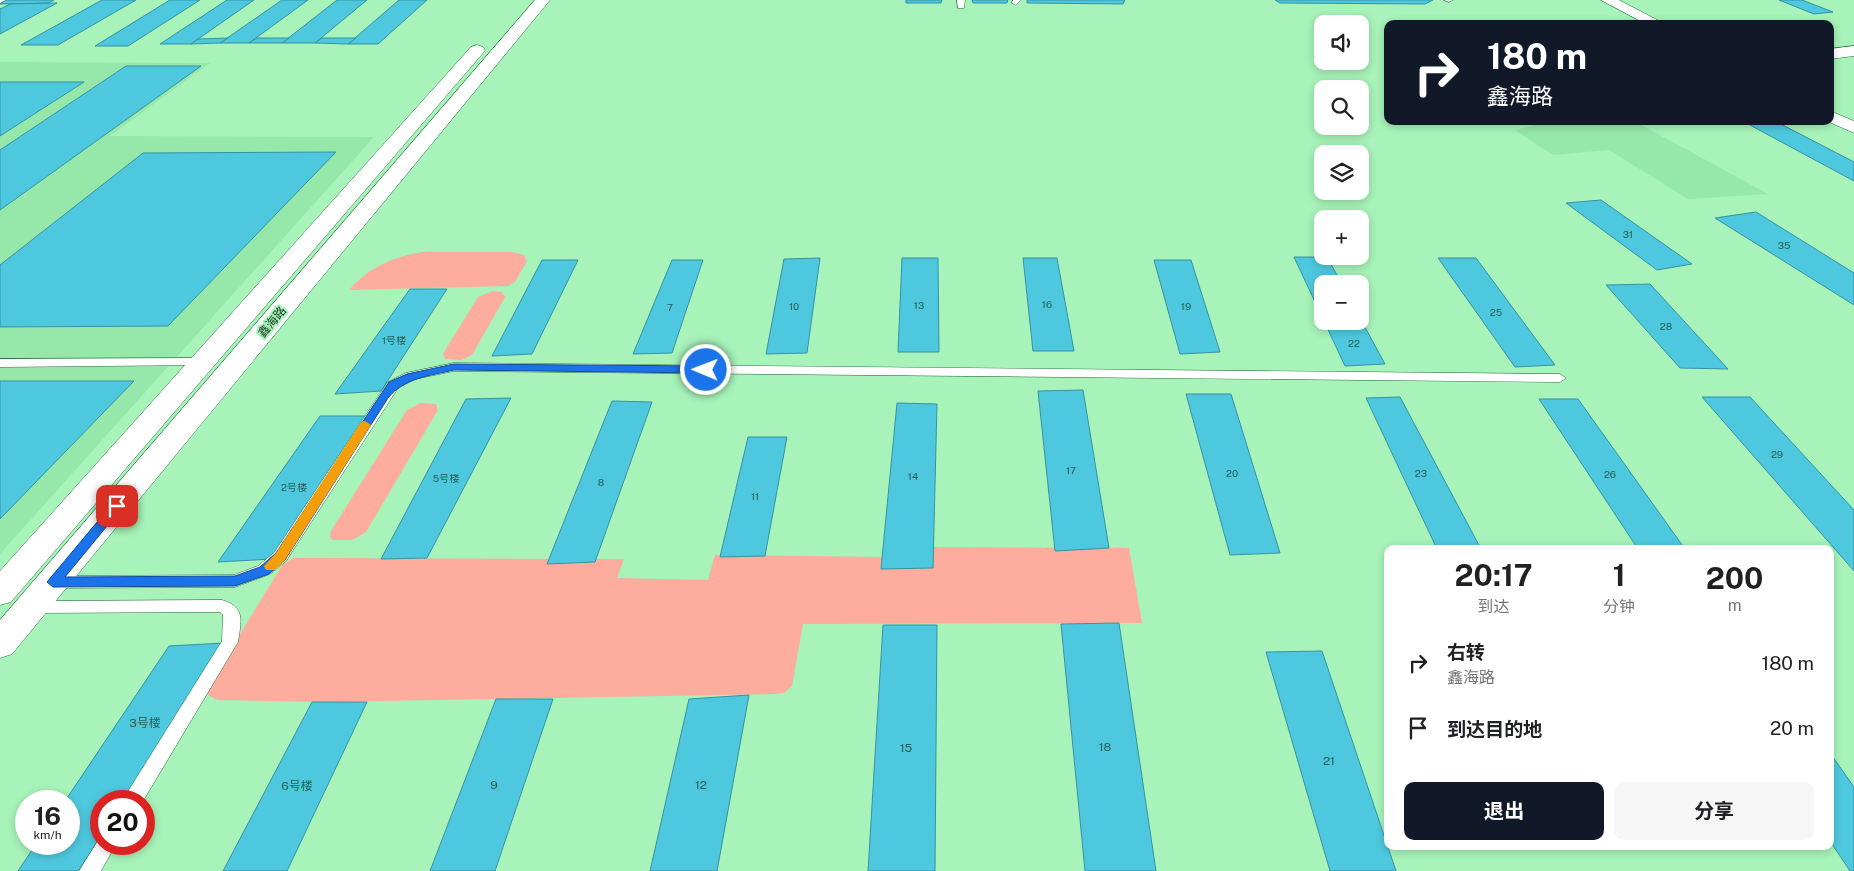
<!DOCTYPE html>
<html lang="zh">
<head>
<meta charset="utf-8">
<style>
  :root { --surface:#fff; --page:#f6f6f6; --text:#202124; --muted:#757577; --accent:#111827 }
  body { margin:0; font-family:"Public Sans","Noto Sans SC",sans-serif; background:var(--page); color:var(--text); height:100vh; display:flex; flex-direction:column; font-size:19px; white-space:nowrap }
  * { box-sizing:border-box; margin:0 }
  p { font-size:16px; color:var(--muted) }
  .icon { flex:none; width:28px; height:28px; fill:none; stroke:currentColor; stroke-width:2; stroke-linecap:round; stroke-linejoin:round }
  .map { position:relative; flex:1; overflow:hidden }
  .panel { position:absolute; left:1384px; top:545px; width:450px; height:305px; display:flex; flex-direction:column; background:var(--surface); border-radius:10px; box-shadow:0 2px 8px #0003 }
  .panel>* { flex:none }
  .guide { position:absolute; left:1384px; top:20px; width:450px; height:105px; border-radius:10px; box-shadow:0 2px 8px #0003; background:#111827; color:#fff; overflow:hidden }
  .controls { position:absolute; left:1314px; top:15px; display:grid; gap:10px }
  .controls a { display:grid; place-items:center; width:55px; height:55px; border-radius:10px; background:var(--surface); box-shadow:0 2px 8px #0003; font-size:25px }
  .speed { position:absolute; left:15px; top:790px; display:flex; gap:10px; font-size:25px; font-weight:700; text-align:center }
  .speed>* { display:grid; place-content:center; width:65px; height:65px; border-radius:50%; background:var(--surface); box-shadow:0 2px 8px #0003; line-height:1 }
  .speed small { font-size:12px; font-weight:400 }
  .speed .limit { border:8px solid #d22; background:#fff; color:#111 }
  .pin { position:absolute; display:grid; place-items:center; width:42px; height:42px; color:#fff; margin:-21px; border-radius:10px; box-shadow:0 2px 8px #0006 }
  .me { position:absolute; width:55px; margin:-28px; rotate:271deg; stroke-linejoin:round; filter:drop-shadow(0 0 4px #0008) }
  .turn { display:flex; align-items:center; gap:18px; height:105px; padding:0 20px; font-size:22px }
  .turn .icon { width:65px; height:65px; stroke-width:2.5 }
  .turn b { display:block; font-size:35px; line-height:42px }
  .eta { display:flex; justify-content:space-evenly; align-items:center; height:85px; text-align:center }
  .eta b { font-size:30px; font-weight:700; line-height:35px }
  .button { display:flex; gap:10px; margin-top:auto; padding:10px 20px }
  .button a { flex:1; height:58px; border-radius:10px; background:var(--accent); color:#fff; font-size:20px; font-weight:700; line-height:58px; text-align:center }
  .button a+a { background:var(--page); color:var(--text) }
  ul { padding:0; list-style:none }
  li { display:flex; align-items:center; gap:15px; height:65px; padding:0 20px }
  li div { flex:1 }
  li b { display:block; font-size:19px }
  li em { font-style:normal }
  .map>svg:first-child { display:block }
  .built { fill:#96e8aa }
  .green { fill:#fdac9d }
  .building { fill:#4ec8de; stroke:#3792a2 }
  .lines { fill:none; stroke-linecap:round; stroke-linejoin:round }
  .service-casing { stroke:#206e3b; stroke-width:1 }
  .minor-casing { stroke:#206e3b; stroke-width:1 }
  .tertiary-casing { stroke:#206e3b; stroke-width:1 }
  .secondary-casing { stroke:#206e3b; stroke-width:1 }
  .service { fill:#fff; fill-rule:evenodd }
  .minor { fill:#fff; fill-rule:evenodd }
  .tertiary { fill:#fff; fill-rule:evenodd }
  .secondary { fill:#fff; fill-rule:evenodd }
  .route { fill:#1a73e8; stroke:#114b97 }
  .slow { fill:#f59e0b }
  .labels { text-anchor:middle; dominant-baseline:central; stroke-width:4; stroke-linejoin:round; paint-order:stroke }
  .number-label { font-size:10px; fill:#285e52 }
  .street-label { font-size:12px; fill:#1c3b24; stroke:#a7f3b9 }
  .near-number-label { font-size:12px; fill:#285e52 }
</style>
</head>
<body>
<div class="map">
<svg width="1854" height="871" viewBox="0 0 1854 871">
  <rect width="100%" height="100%" fill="#a7f3b9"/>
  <g class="built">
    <path d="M0 62 210 63 110 136 374 137 0 554Z"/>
    <path d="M1555 121H1634L1768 194 1688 199 1609 150 1553 155 1515 130Z"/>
  </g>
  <g class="green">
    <path d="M424 252H513L524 255 527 261 515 282 508 286 349 290C369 267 394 256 424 252Z"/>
    <path d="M493 291 502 292 505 297 472 355 461 360 445 359 443 354 478 297Z"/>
    <path d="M421 403 436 404 438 410 366 532 352 540H332L330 536 331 531 407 410Z"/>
    <path d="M934 547 1129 548 1142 623 803 624 792 686 784 693 774 694 318 702 218 700 206 694 207 688 283 564 294 558 624 559 617 578 708 580 715 555 882 557V569L932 568Z"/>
  </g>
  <g class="building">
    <path d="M6 0H54L48 3 0 4Z"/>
    <path d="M102 0H136L58 45H21Z"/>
    <path d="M170 0H200L128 46H95Z"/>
    <path d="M227 0H254L191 44H160Z"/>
    <path d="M282 0H308L249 43H220Z"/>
    <path d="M337 0H367L315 43H282Z"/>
    <path d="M399 0H427L378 44H348Z"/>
    <path d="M906 0H942L941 3H906Z"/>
    <path d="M972 0H1008L1007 3H973Z"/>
    <path d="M1027 0H1125L1123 4 1027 3Z"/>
    <path d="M1275 0H1433L1425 4 1280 3Z"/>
    <path d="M1779 0H1802L1833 12 1814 14Z"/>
    <path d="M57 3 0 34V9L10 4Z"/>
    <path d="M228 38 220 43 191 44 198 39Z"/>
    <path d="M257 38H289L282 43H249Z"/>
    <path d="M322 38H356L348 44 315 43Z"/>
    <path d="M126 66H201L0 210V150Z"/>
    <path d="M0 82H84L0 136Z"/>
    <path d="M1775 121 1854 162V181L1748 124Z"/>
    <path d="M336 152 168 326 0 327V265L143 153Z"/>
    <path d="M1601 200 1692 264 1657 270 1566 203Z"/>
    <path d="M1756 212 1854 273V305L1715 218Z"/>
    <path d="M1294 257H1327L1342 284H1322V317Z"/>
    <path d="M820 258 807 353 766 354 784 259Z"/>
    <path d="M902 258H938L939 352H898Z"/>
    <path d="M1023 258H1057L1074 351H1033Z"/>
    <path d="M1438 258H1476L1555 365 1515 367Z"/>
    <path d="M542 260H578L532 354 492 356Z"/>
    <path d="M672 260H703L672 353 633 354Z"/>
    <path d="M1154 260H1191L1220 352 1180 354Z"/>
    <path d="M1650 284 1728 369 1680 368 1606 285Z"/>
    <path d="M410 289H447L381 391 335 394Z"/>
    <path d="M1360 318 1385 364 1345 366 1324 321H1360Z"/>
    <path d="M0 381H134L0 519Z"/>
    <path d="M1083 390 1109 548 1055 551 1038 391Z"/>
    <path d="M1186 394H1231L1280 553 1230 555Z"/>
    <path d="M1400 397 1481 549H1437L1366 398Z"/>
    <path d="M1702 397H1750L1854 510V571Z"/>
    <path d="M511 398 427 558 381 559 466 399Z"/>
    <path d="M1539 399H1578L1685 549H1638Z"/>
    <path d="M612 401 652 402 595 562 547 564Z"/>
    <path d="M897 403 937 404 933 568 881 569Z"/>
    <path d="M320 416H366L272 559 218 562Z"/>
    <path d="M748 437H787L765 556 720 557Z"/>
    <path d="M1119 623 1156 871H1085L1061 624Z"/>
    <path d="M883 625H937L935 871H868Z"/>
    <path d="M224 643 124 801H101V838L80 871H18L36 844H69V801H65L169 646Z"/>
    <path d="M1322 651 1396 871H1330L1266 652Z"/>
    <path d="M749 695 717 871H650L689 699Z"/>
    <path d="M496 699H553L495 871H430Z"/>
    <path d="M312 702H367L287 871H223Z"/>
    <path d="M1830 753 1854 787V871H1850L1830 841Z"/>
  </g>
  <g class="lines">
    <g class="service-casing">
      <g id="service">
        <path d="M0 0H6L0 3Z"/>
        <path d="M957 0H965L964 8H958Z"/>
        <path d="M1013 0H1021L1016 5 1012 3Z"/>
        <path d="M1444 0H1453L1449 2Z"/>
        <path d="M201 358 207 362 205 365 0 367V359Z"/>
        <path d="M454 363 1560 374 1566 378 1560 382 454 371 415 379 398 388 286 561 270 574 235 587 54 588 48 586 46 582 48 578 54 576 234 575 258 566 274 553 388 382 406 373Z"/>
        <path d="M222 600C246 607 241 621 238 642L143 801H122L222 641 223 615 220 612 32 613 26 612 24 607 26 602 32 601Z"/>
        <path d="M101 836V844H116L101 871H79Z"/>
      </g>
    </g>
    <g class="minor-casing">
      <path id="minor" d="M1854 46V56L1830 59V49Z"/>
    </g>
    <g class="tertiary-casing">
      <g id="tertiary">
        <path d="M535 0H550L12 654 0 658V620Z"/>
        <path d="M477 45 483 47 485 50 483 53 11 602 0 605V571L471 47Z"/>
      </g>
    </g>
    <g class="secondary-casing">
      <g id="secondary">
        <path d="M1601 0H1619L1665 24H1646Z"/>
        <path d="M1830 111 1854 121V133L1827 121H1830Z"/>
      </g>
    </g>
    <use href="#service" class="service"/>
    <use href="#minor" class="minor"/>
    <use href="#tertiary" class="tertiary"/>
    <use href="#secondary" class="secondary"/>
  </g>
  <path class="route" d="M454 364 706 366 711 370 706 373 454 370C429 376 404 378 388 398L285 560 269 574 235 586 53 587 47 582 113 503H121L123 506 121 509 65 577 235 576 260 567 276 553 389 382 407 374Z"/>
  <path class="slow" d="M365 421 371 425 285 560 275 570H266L264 566 276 553 361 422Z"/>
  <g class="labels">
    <g class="number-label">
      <text x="1628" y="234">31</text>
      <text x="1784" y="245">35</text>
      <text x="1047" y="304">16</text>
      <text x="919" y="305">13</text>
      <text x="794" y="306">10</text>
      <text x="1186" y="306">19</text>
      <text x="670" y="307">7</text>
      <text x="1496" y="312">25</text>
      <text x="1666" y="326">28</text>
      <text x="394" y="340">1号楼</text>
      <text x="1354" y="343">22</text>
      <text x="1777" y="454">29</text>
      <text x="1071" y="470">17</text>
      <text x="1232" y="473">20</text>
      <text x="1421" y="473">23</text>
      <text x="1610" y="474">26</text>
      <text x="913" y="476">14</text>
      <text x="446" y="478">5号楼</text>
      <text x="601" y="482">8</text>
      <text x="294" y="487">2号楼</text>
      <text x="755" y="496">11</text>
    </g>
    <g class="street-label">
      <text transform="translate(272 322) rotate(-50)">鑫海路</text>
    </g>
    <g class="near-number-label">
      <text x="145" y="723">3号楼</text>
      <text x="1105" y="747">18</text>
      <text x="906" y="748">15</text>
      <text x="1329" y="761">21</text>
      <text x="494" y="785">9</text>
      <text x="701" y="785">12</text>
      <text x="297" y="786">6号楼</text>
    </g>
  </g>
</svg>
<div class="controls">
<a><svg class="icon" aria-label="sound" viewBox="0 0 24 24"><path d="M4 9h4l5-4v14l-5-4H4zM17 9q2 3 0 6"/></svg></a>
<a><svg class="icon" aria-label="search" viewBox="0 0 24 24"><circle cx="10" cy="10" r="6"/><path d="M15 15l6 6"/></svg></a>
<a><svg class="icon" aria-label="layers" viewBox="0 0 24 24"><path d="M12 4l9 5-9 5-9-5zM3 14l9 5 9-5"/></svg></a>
<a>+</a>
<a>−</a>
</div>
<div class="speed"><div>16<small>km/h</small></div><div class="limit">20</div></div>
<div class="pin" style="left:117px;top:506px;background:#d93025"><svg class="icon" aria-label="arrive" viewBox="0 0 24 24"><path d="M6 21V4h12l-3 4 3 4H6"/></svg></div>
<svg class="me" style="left:706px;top:370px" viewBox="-20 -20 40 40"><circle r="17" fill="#1a73e8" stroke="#fff" stroke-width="3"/><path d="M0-11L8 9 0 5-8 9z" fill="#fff"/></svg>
<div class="guide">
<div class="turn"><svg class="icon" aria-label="right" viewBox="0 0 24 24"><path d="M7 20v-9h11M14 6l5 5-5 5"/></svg><div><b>180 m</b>鑫海路</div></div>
</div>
<section class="panel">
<div class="eta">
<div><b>20:17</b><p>到达</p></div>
<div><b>1</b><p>分钟</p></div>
<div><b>200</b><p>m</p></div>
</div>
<ul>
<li><svg class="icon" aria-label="right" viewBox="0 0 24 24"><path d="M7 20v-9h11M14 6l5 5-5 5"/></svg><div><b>右转</b><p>鑫海路</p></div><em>180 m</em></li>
<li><svg class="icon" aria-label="arrive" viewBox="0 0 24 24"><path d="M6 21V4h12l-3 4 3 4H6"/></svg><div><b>到达目的地</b></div><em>20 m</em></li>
</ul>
<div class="button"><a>退出</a><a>分享</a></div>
</section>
</div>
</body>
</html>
